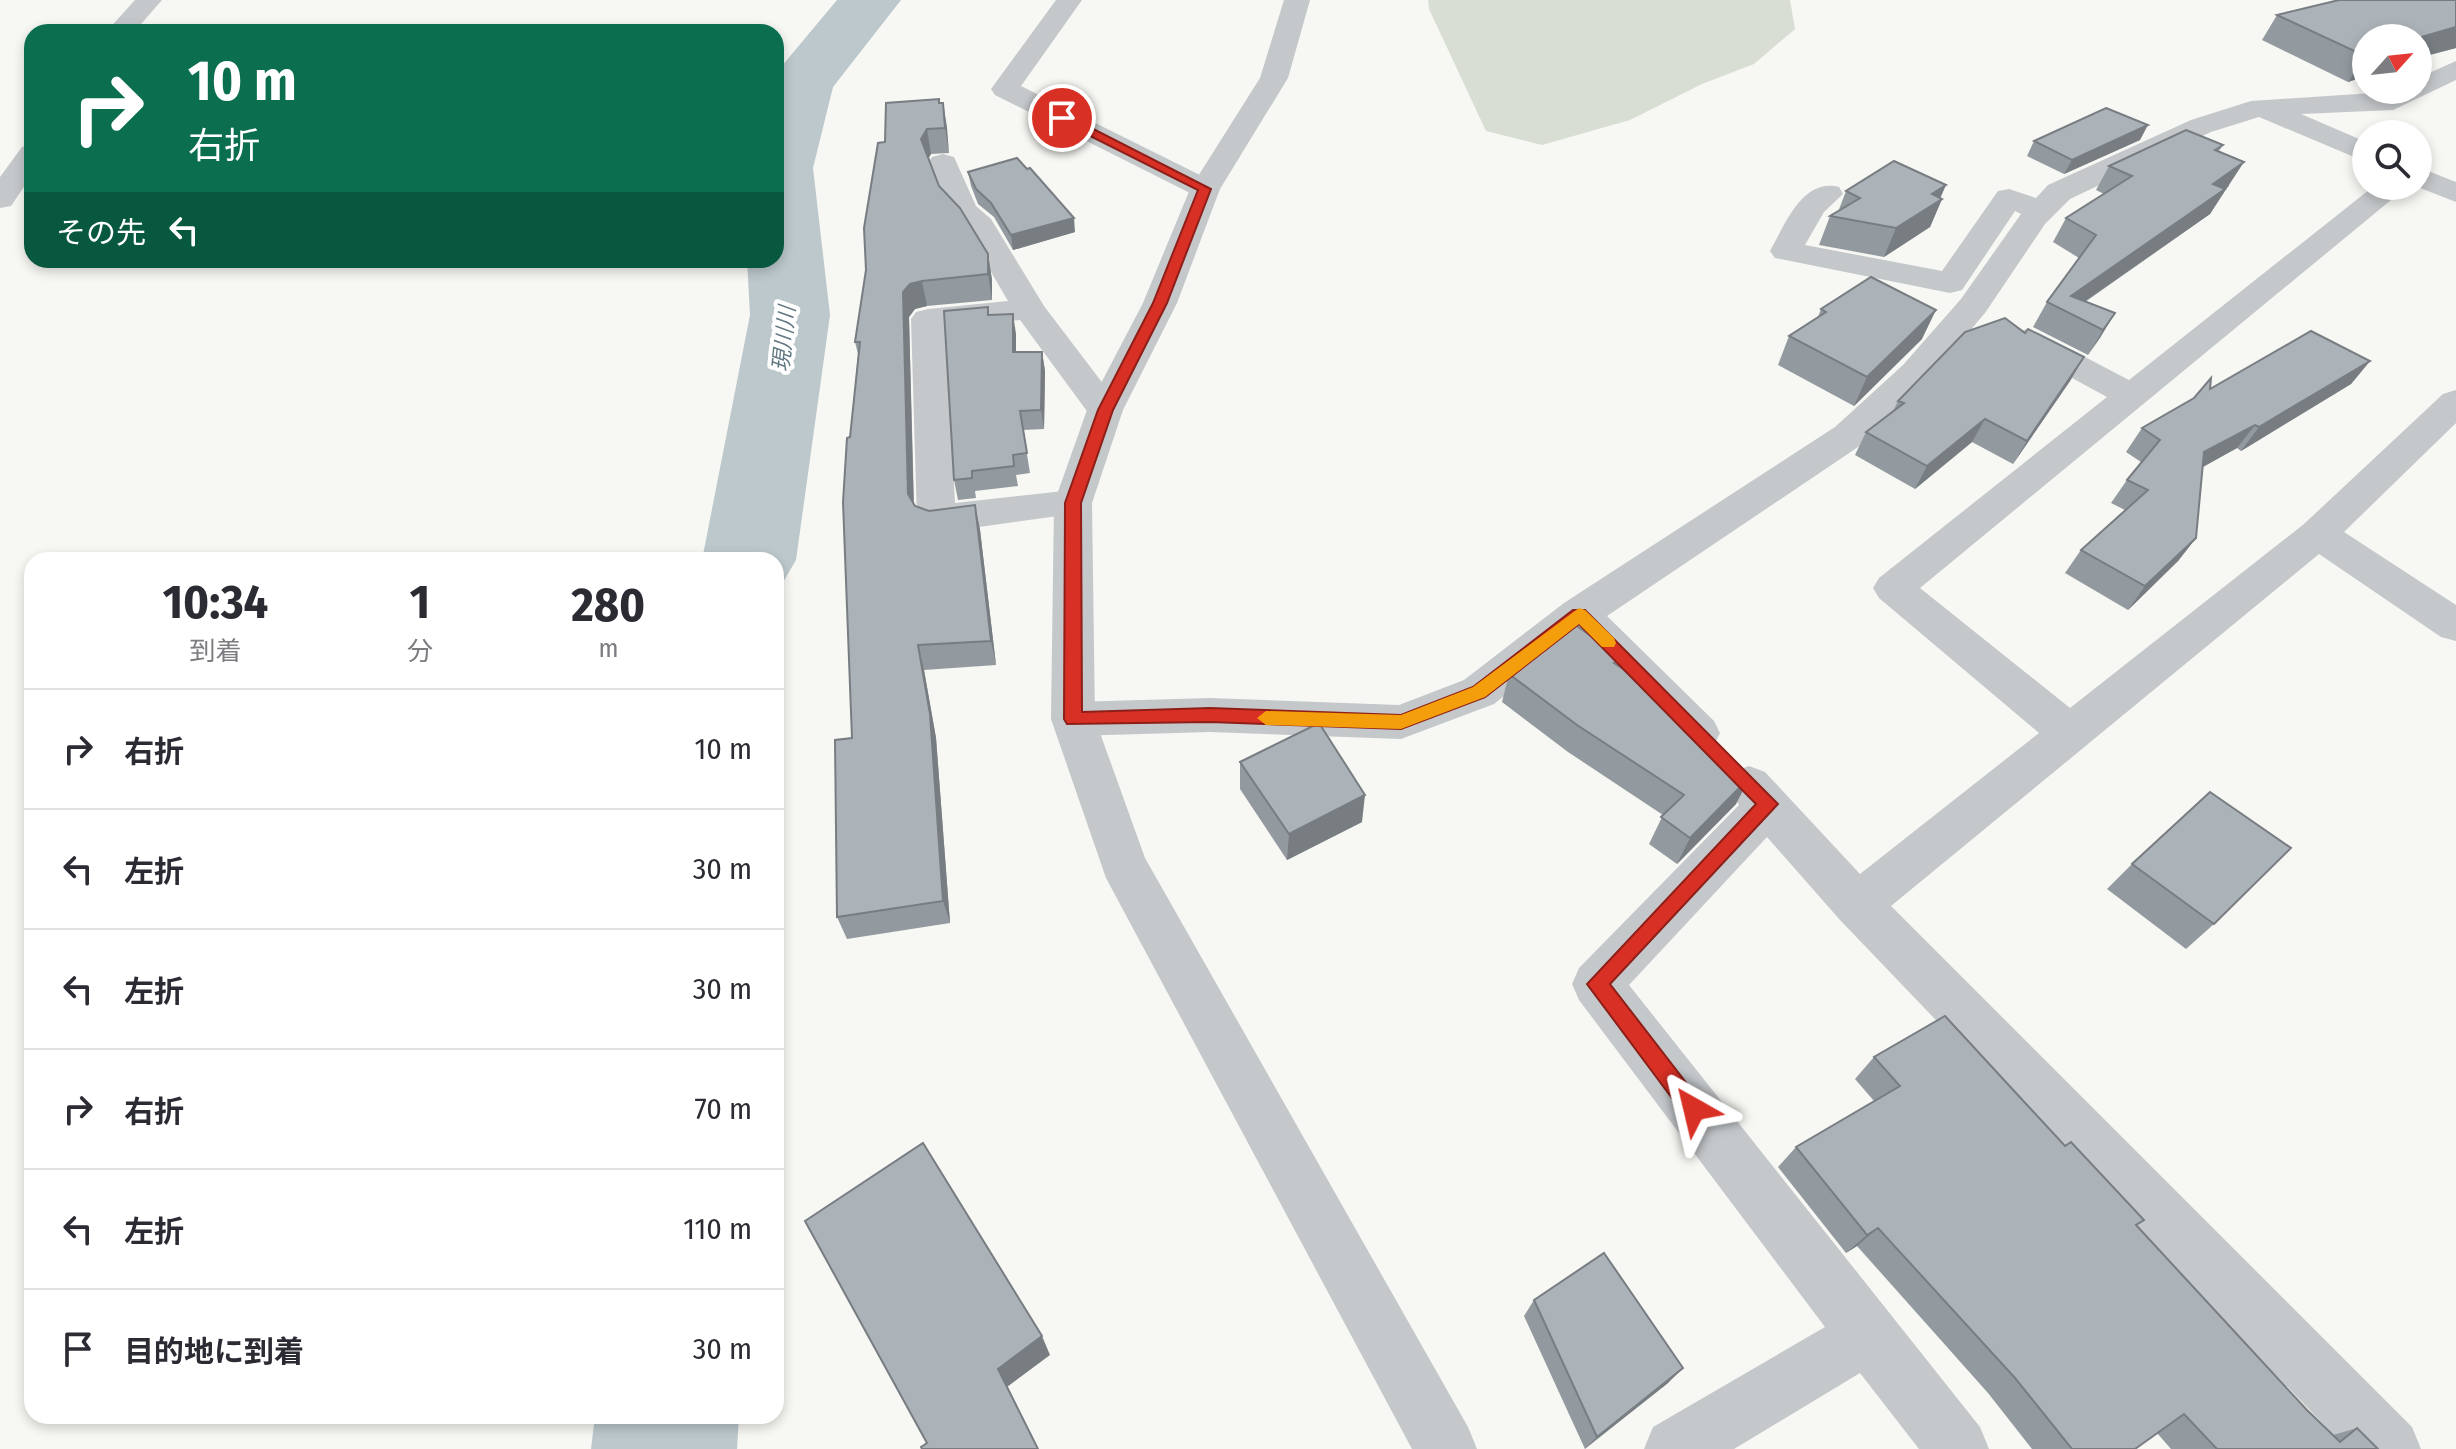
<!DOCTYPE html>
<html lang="ja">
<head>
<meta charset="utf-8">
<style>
  :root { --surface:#fff; --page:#f7f7f7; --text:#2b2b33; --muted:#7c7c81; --line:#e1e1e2 }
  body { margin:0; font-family:"Fira Sans Condensed","Noto Sans JP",sans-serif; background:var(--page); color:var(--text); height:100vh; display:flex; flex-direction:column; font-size:30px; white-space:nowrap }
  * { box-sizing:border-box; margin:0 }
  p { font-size:26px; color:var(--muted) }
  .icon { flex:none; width:44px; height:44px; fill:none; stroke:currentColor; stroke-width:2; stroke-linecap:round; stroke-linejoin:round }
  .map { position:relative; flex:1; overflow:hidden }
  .sheet { position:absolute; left:24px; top:552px; width:760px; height:872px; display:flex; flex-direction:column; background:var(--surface); border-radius:24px; box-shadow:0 4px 12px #0003 }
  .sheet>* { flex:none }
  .banner { position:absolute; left:24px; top:24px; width:760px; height:244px; border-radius:24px; box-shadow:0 4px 12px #0003; background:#0b6e4f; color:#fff; overflow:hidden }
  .needle { width:52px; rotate:63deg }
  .tools { position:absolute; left:2352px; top:24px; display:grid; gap:16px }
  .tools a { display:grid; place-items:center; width:80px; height:80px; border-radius:50%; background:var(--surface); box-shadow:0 4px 12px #0003; font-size:40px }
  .pin { position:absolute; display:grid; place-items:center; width:68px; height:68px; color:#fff; margin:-34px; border:4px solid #fff; border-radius:50%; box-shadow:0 2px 8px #0007 }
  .me { position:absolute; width:88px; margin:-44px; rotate:323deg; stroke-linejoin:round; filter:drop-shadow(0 0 6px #0008) }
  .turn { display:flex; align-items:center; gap:28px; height:168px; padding:0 32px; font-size:36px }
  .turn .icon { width:104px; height:104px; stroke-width:2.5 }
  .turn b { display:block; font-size:56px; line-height:68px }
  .then { display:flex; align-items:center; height:76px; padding:0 32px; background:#0003; gap:16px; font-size:30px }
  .eta { display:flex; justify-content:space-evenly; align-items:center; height:136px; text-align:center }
  .eta b { font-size:48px; font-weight:700; line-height:56px }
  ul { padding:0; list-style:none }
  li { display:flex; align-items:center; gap:24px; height:120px; padding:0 32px; border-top:2px solid var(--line) }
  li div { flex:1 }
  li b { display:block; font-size:30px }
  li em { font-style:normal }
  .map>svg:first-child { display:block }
  .green { fill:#d8ded4 }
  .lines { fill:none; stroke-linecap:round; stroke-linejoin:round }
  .river { fill:#bcc8cc; fill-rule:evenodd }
  .minor { fill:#c4c8cb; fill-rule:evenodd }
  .tertiary { fill:#c4c8cb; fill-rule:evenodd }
  .wall { fill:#939a9f }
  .shaded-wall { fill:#787d82 }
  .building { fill:#abb3b9; stroke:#787d82; stroke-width:2 }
  .route { fill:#d93025; stroke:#8d1f18; stroke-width:2 }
  .slow { fill:#f59e0b }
  .labels { text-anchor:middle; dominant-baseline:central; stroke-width:8; stroke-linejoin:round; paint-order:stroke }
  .far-water-label { font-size:22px; font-style:italic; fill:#617882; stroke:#fff }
</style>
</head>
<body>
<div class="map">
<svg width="2456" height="1449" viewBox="0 0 2456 1449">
  <rect width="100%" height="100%" fill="#f7f7f3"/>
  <path class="green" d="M1428 0H1790L1795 29 1754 64 1702 84 1630 120 1542 145 1486 131 1429 9Z"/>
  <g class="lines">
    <g class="river">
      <path d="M837 0H901L833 87 813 168 830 315 796 560 782 584 776 586V560H702L750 315 747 260H776V73Z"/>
      <path d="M595 1416H739L737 1449H591Z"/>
    </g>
    <g class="minor">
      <path d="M1056 0H1082L1021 86 1216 183 1220 189 1216 195 1205 198 1194 195 995 95 991 89Z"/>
      <path d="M2456 61V80L2393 110 2301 114 2366 142V162L2259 117 2211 132 2070 199 2045 224 1985 313 1927 381 1861 445 1607 616 1714 721 1720 733 1714 745 1698 751 1682 745 1577 638 1494 704 1401 739 1210 732 1073 736 1057 731 1051 719 1057 707 1073 702 1210 698 1399 705 1464 680 1564 603 1835 427 1903 365 1961 299 2021 214 2015 211 1962 290 1950 293 1775 258 1770 251C1785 225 1802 178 1839 187L1843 194 1824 212 1805 245 1942 271 1998 191 2009 189 2036 198 2048 185 2191 120 2251 101 2418 90V78Z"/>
      <path d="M943 154 954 157 976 206 991 219 1044 306 1123 410 1118 418 1105 422 1092 418 1020 320 945 328 955 503 1073 490 1087 494 1092 503 1087 512 936 533 922 529 917 519 911 319 916 312 928 309 1008 301 967 231 946 210 928 163 932 157Z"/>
      <path d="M2418 167 2456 182V202L2415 186H2418Z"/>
      <path d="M2374 186H2408L1920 588 2070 708 2304 524 2443 394 2456 390V423L2344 532 2456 605V641L2441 637 2319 554 1891 906 2412 1427 2421 1449H2347L1840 920 1767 837 1629 985 1980 1427 1989 1449H1919L1860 1373 1734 1449H1644L1653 1427 1825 1327 1579 1000 1572 984 1579 968 1739 805 1726 785 1733 772 1749 766 1765 772 1860 874 2039 733 1879 598 1873 588 1879 578 2107 397 2015 347 2010 340 2015 333 2027 329 2039 333 2129 380Z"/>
    </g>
    <g class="tertiary">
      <path d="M135 0H162L134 32H106Z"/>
      <path d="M1284 0H1310L1288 78 1220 189 1177 303 1123 410 1092 503 1095 719 1145 858 1468 1427 1477 1449H1412L1106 878 1051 719 1054 503 1087 410 1143 303 1190 189 1260 78Z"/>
      <path d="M32 144V175L11 206 0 208V177L22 147Z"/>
    </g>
  </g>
  <g class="wall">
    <path d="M2339 0H2456V48L2418 58V38H2366V76L2348 82 2262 40 2277 15Z"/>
    <path d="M940 103H943L949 153 931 154 928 159 939 186 988 254 992 280V300L927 306 915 309 909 317 914 504 915 506 929 511 975 505 980 530 996 665 924 670 936 738 950 923 847 939 837 917 852 738 850 437 858 354 855 342 885 142Z"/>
    <path d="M2140 140 2064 174 2027 156 2034 141Z"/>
    <path d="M2223 145 2219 151 2229 186 2225 189 2210 214 2085 302 2115 313 2088 355 2033 327 2047 302 2079 258 2053 242 2066 218 2104 194 2096 190 2109 166Z"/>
    <path d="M968 172 1075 232 1013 250 994 217 978 204 971 186Z"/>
    <path d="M1846 191 1940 198 1942 199 1930 227 1884 257 1819 245 1830 216 1838 212Z"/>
    <path d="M1821 309 1922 339 1854 406 1778 365 1789 336 1818 317Z"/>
    <path d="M990 315 1016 334V352H1042L1045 371 1044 429 1023 430 1030 473 1016 475 1018 486 975 491 976 498 958 500 954 480Z"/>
    <path d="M2025 333 2084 357 2070 381 2013 464 1972 442 1915 489 1855 455 1866 432 1893 411 1898 401Z"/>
    <path d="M2370 361 2351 384 2241 451 2237 448 2202 467 2196 538 2178 561 2128 610 2065 573 2081 550 2125 510 2111 503 2127 480 2141 462 2126 452 2142 428 2210 389Z"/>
    <path d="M1618 666 1736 804 1677 864 1649 844 1663 815 1568 752 1502 702 1509 674Z"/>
    <path d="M1240 762 1362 822 1287 860 1240 789Z"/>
    <path d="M2132 864 2214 924 2186 949 2107 889Z"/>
    <path d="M1874 1057 2136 1225 2306 1409 2333 1435 2357 1428 2378 1449H2171L2157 1433 2135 1449H2032L1988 1393 1857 1246 1846 1253 1778 1167 1796 1147 1874 1101 1855 1079Z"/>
    <path d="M1534 1300 1668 1383 1585 1449 1524 1316Z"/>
  </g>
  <g class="shaded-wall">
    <path d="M2456 27V48L2418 58V38Z"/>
    <path d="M2365 56 2366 76 2348 82Z"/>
    <path d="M943 103 947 127 949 153 945 128Z"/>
    <path d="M2148 125 2140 140 2064 174 2072 160Z"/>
    <path d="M927 129 931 154 925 164 921 139Z"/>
    <path d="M2244 162 2210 214 2068 313 2071 296 2213 184Z"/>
    <path d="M1946 185 1939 201 1942 199 1930 227 1884 257 1896 228 1932 194Z"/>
    <path d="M1074 218 1075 232 1013 250 1011 235Z"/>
    <path d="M988 254 992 280V300L988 274Z"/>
    <path d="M922 281 927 306 915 309 909 317 914 519 908 494 903 292 910 284Z"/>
    <path d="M1936 310 1922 339 1854 406 1867 377Z"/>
    <path d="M2115 313 2100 338 2088 355 2103 330Z"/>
    <path d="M1013 314 1016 334V372L1013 352Z"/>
    <path d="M1042 352 1045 371 1044 429 1041 410Z"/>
    <path d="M2084 357 2070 381 2013 464 2027 441Z"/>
    <path d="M2370 361 2351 384 2241 451 2259 427Z"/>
    <path d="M1985 419 1972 442 1915 489 1927 466Z"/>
    <path d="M2255 425 2237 448 2187 476 2204 452Z"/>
    <path d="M975 505 980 530 996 665 991 641Z"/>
    <path d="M2196 538 2178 561 2128 610 2145 586Z"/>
    <path d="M918 645 924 670 936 738 950 923 943 901Z"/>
    <path d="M1750 777 1736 804 1677 864 1690 838Z"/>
    <path d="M1365 795 1362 822 1287 860 1289 834Z"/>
    <path d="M1878 1228 1857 1246 1846 1253 1867 1235Z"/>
    <path d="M1042 1336 1050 1355 1007 1387 998 1369Z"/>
    <path d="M1683 1368 1668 1383 1584 1449 1597 1437Z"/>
  </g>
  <g class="building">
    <path d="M2339 0H2456V27L2418 38H2366L2365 56 2277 15Z"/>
    <path d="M939 99V103H943L945 128 927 129 921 139 939 186 960 208 988 254V274L922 281 910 284 903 292 908 494 915 506 929 511 975 505 991 641 918 645 930 714 943 901 837 917 835 740 852 738 843 502 847 438 850 437 860 342H855L866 270 864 228 878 143 885 142 886 103Z"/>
    <path d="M2106 108 2148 125 2072 160 2034 141Z"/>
    <path d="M2186 130 2223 145 2215 150 2244 162 2213 184 2225 189 2071 296 2115 313 2103 330 2047 302 2096 235 2066 218 2132 176 2109 166Z"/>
    <path d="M1017 158 1027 169 1030 168 1074 218 1011 235 991 203 976 189 968 172Z"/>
    <path d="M1894 161 1946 185 1932 194 1942 199 1896 228 1830 216 1860 198 1846 191Z"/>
    <path d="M1871 277 1936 310 1867 377 1789 336 1826 312 1821 309Z"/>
    <path d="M988 307V315L1013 314V352H1042L1041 410 1020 411 1027 453 1013 455 1014 466 972 471V478L954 480 944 311Z"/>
    <path d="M2005 318 2025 333 2028 329 2084 357 2027 441 1985 419 1927 466 1866 432 1904 403 1898 401 1965 332Z"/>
    <path d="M2311 331 2370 361 2259 427 2255 425 2204 452 2196 538 2145 586 2081 550 2148 490 2127 480 2160 440 2142 428 2194 398 2211 378 2210 389Z"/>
    <path d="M1573 623 1621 658 1614 663 1675 703 1750 777 1690 838 1661 817 1684 795 1577 725 1509 674Z"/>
    <path d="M1319 723 1365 795 1289 834 1240 762Z"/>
    <path d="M2210 792 2291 848 2214 924 2132 864Z"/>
    <path d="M1945 1016 2065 1146 2071 1142 2144 1220 2136 1225 2306 1409 2340 1442 2357 1428 2378 1449H2217L2184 1414 2135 1449H2072L2015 1378 1878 1228 1867 1235 1796 1147 1900 1086 1874 1057Z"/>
    <path d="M923 1143 1042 1336 998 1369 1038 1449H922L921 1447 927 1443 805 1221Z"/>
    <path d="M1604 1253 1683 1368 1597 1437 1534 1300Z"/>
  </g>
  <path class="route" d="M1058 115H1066L1211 189 1167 303 1113 410 1081 503 1082 712 1210 708 1401 715 1473 687 1573 610H1585L1778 804 1610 984 1701 1102 1705 1109 1701 1117 1694 1120 1686 1117 1587 984 1756 804 1579 624 1485 697 1401 729 1210 722 1067 724 1064 719 1065 503 1098 410 1153 303 1198 190 1058 120Z"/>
  <path class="slow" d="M1579 608 1585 610 1614 638 1616 643 1614 647H1602L1579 624 1485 697 1401 729 1266 725 1257 718 1266 711 1401 715 1473 687Z"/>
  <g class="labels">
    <g class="far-water-label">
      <text transform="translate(784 339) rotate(-84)">現川川</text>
    </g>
  </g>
</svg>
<div class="tools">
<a><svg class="needle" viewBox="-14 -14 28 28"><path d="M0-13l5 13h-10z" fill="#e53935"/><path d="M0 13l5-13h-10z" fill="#7c7c81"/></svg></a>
<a><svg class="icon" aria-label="search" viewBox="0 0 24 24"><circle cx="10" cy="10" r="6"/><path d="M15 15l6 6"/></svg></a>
</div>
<div class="pin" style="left:1062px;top:118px;background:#d93025"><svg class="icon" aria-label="arrive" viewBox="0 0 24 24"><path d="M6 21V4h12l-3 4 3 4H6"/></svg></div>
<svg class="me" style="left:1694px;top:1109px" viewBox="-20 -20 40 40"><path d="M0-17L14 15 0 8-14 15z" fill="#d93025" stroke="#fff" stroke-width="4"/></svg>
<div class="banner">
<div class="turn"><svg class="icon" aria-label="right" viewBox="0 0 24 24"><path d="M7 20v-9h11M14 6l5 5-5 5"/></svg><div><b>10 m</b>右折</div></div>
<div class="then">その先<svg class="icon" aria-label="left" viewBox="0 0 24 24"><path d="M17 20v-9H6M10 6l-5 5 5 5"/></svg></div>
</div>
<section class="sheet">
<div class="eta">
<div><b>10:34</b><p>到着</p></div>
<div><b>1</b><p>分</p></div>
<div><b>280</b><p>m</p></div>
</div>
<ul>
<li><svg class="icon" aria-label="right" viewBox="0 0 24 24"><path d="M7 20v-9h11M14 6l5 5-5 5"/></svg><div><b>右折</b></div><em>10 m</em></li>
<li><svg class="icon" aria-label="left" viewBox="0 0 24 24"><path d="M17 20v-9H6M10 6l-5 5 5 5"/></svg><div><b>左折</b></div><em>30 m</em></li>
<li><svg class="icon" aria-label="left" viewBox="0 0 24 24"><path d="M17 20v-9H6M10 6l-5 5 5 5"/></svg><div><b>左折</b></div><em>30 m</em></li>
<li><svg class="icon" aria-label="right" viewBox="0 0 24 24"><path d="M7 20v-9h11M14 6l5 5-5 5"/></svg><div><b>右折</b></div><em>70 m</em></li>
<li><svg class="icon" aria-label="left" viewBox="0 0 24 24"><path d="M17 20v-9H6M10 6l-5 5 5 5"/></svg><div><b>左折</b></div><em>110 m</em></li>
<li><svg class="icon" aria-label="arrive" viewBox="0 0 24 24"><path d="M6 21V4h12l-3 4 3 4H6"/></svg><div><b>目的地に到着</b></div><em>30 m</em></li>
</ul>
</section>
</div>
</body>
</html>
